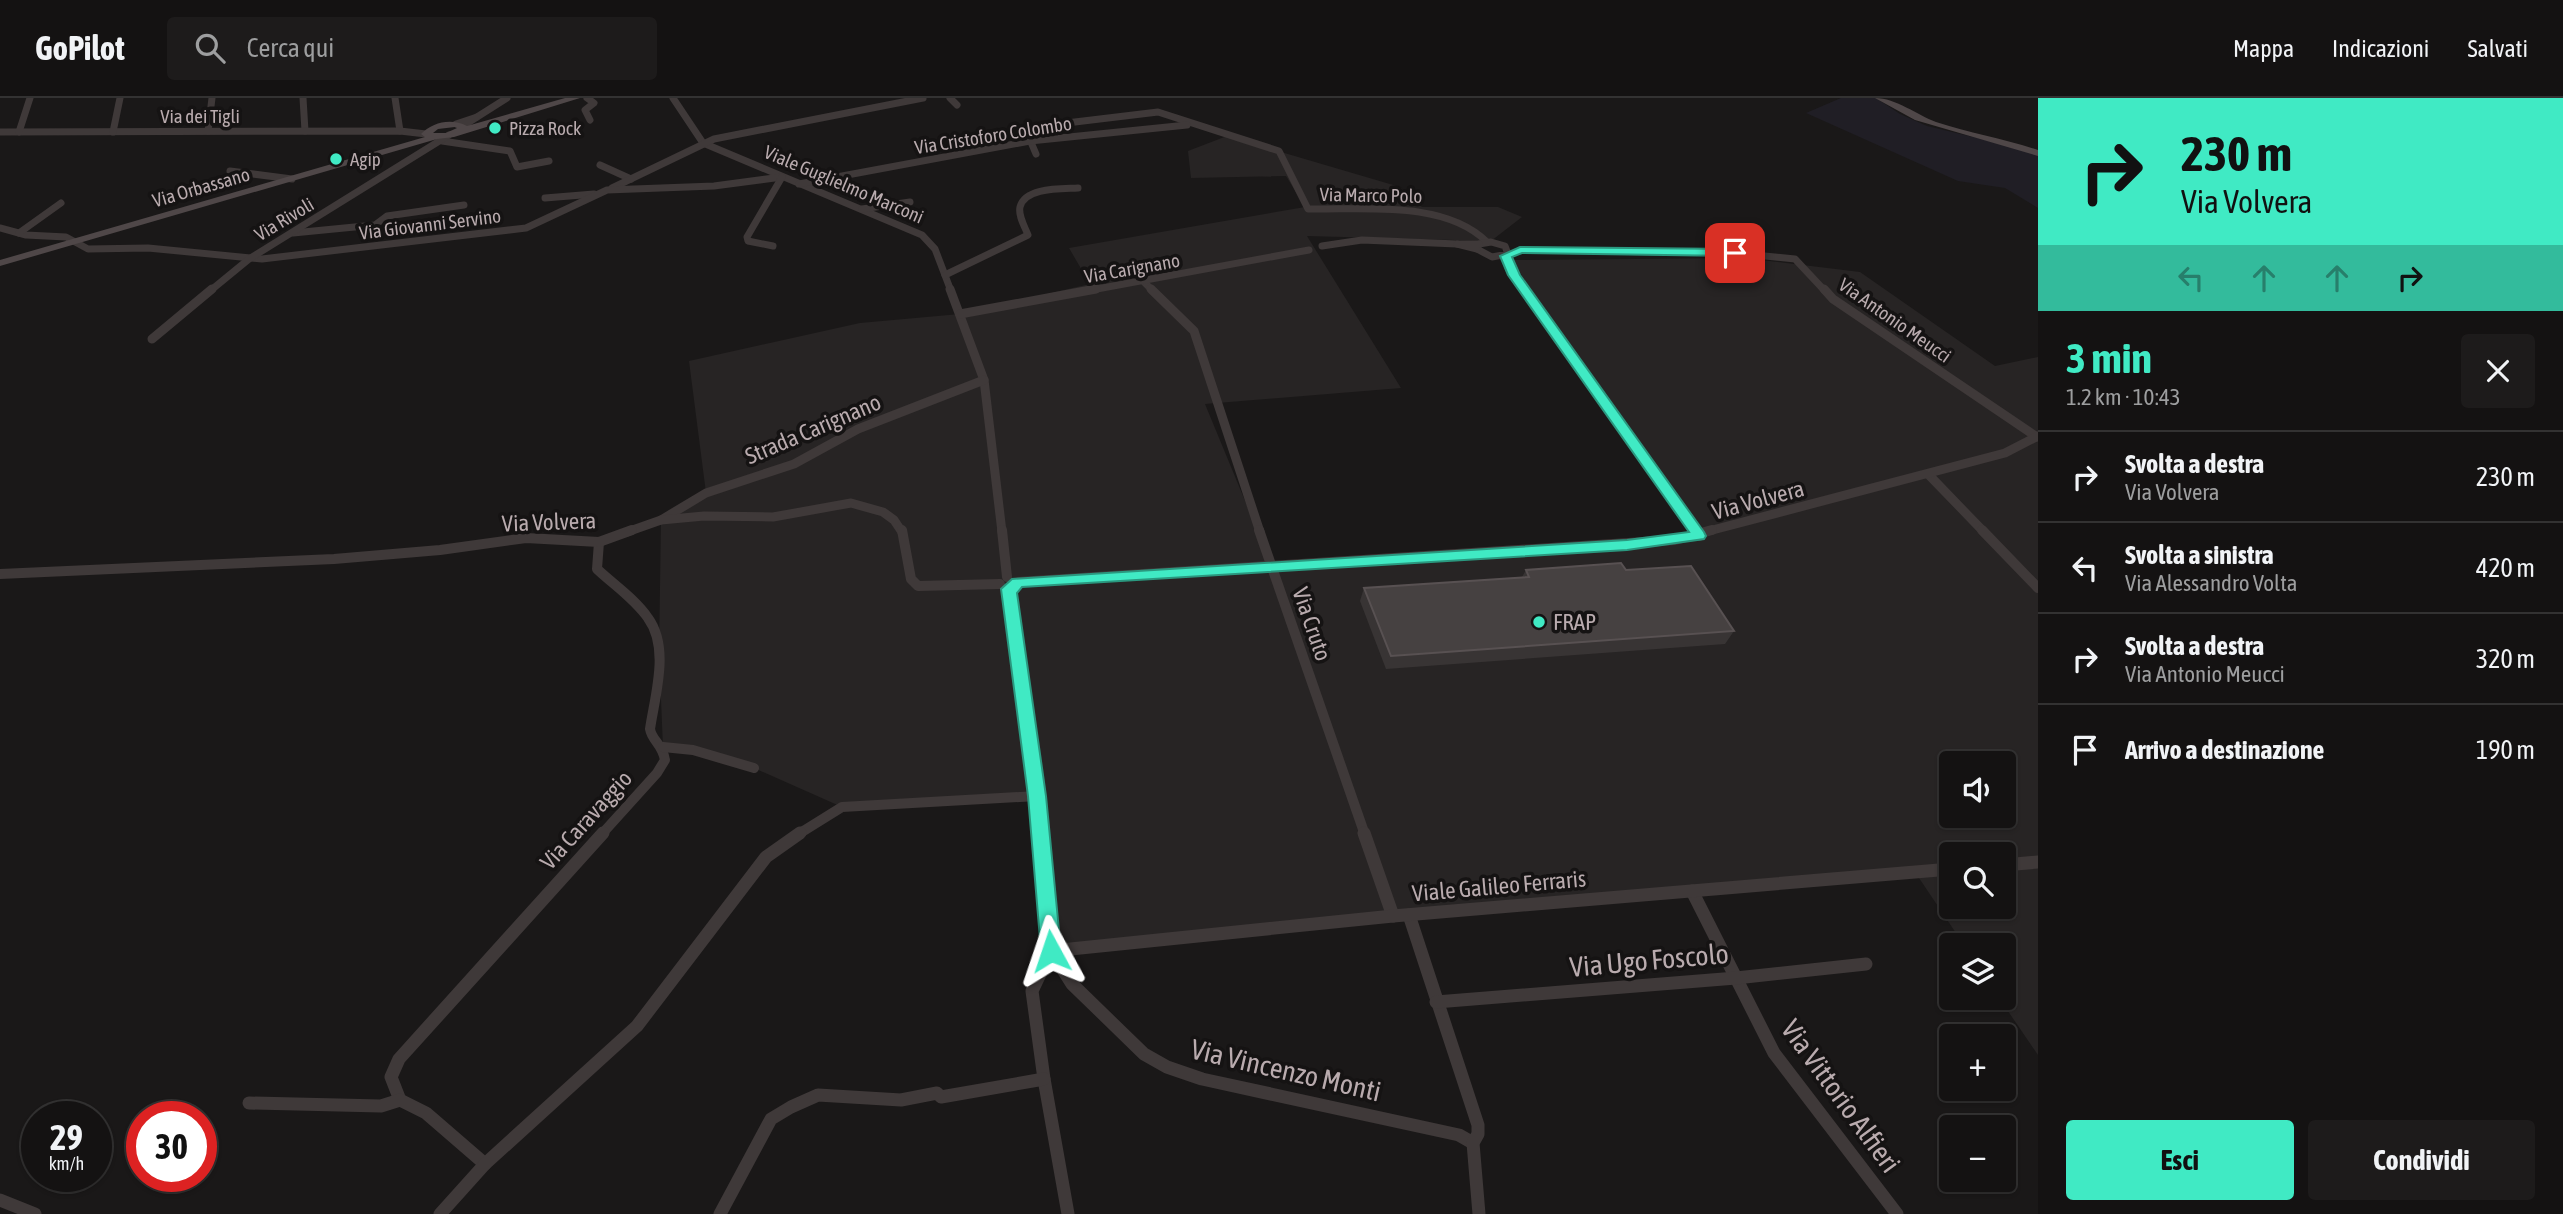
<!DOCTYPE html>
<html lang="it">
<head>
<meta charset="utf-8">
<style>
  :root { --surface:#141212; --page:#1d1b1b; --text:#f1f3f6; --muted:#9d9e9f; --line:#333232; --accent:#40eac4 }
  body { margin:0; font-family:"Asap Condensed",sans-serif; background:var(--page); color:var(--text); height:100vh; display:flex; flex-direction:column; font-size:26px; white-space:nowrap }
  * { box-sizing:border-box; margin:0 }
  p { font-size:23px; color:var(--muted) }
  .icon { flex:none; width:38px; height:38px; fill:none; stroke:currentColor; stroke-width:2; stroke-linecap:round; stroke-linejoin:round }
  .map { position:relative; flex:1; overflow:hidden }
  .side { display:flex; flex-direction:column; background:var(--surface); width:525px }
  .side>* { flex:none }
  .guide { background:#40eac4; color:#111; overflow:hidden }
  .buttons { position:absolute; left:1939px; top:653px; display:grid; gap:14px }
  .buttons a { display:grid; place-items:center; width:77px; height:77px; border-radius:7px; background:var(--surface); box-shadow:0 2px 5px #0004,0 0 0 2px var(--line); font-size:35px }
  .speed { position:absolute; left:21px; top:1003px; display:flex; gap:14px; font-size:35px; font-weight:700; text-align:center }
  .speed>* { display:grid; place-content:center; width:91px; height:91px; border-radius:50%; background:var(--surface); box-shadow:0 2px 5px #0004,0 0 0 2px var(--line); line-height:1 }
  .speed small { font-size:18px; font-weight:400 }
  .speed .limit { border:10px solid #d22; background:#fff; color:#111 }
  .pin { position:absolute; display:grid; place-items:center; width:60px; height:60px; color:#fff; margin:-30px; border-radius:14px; box-shadow:0 4px 10px #0006 }
  .me { position:absolute; width:77px; margin:-38px; rotate:355deg; stroke-linejoin:round; filter:drop-shadow(0 0 5px #0008) }
  .turn { display:flex; align-items:center; gap:24px; height:147px; padding:0 28px; font-size:32px }
  .turn .icon { width:91px; height:91px; stroke-width:2.5 }
  .turn b { display:block; font-size:49px; line-height:60px }
  .lanes { display:flex; align-items:center; height:66px; padding:0 28px; background:#0003; justify-content:center; gap:35px; direction:ltr }
  .lanes .off { opacity:.35 }
  .round { display:grid; place-items:center; flex:none; width:74px; height:74px; border-radius:7px; background:var(--page) }
  .summary { display:flex; align-items:center; justify-content:space-between; height:119px; padding:0 28px }
  h1 { font-size:42px; font-weight:700; line-height:52px; color:var(--accent) }
  .button { display:flex; gap:14px; margin-top:auto; padding:14px 28px }
  .button a { flex:1; height:80px; border-radius:7px; background:var(--accent); color:#111; font-size:28px; font-weight:700; line-height:80px; text-align:center }
  .button a+a { background:var(--page); color:var(--text) }
  ul { padding:0; list-style:none }
  li { display:flex; align-items:center; gap:21px; height:91px; padding:0 28px; border-top:2px solid var(--line) }
  li div { flex:1 }
  li b { display:block; font-size:26px }
  li em { font-style:normal }
  header { display:flex; align-items:center; gap:42px; box-sizing:border-box; height:98px; padding:0 35px; background:var(--surface); border-bottom:2px solid var(--line) }
  header strong { font-size:33px }
  nav { display:flex; gap:38px; margin-inline-start:auto; font-size:24px }
  .search { width:490px; height:63px; background:var(--page); display:flex; align-items:center; gap:18px; box-sizing:border-box; padding:0 24px; border-radius:7px; color:var(--muted); font-size:26px }
  main { display:flex; flex:1; min-height:0 }
  .map>svg:first-child { display:block }
  .built { fill:#272424; fill-rule:evenodd }
  .green { fill:#201e25 }
  .lines { fill:none; stroke-linecap:round; stroke-linejoin:round }
  .street-far3 { stroke:#3f3939; stroke-width:7 }
  .street-far2 { stroke:#3f3939; stroke-width:9 }
  .street-far1 { stroke:#3f3939; stroke-width:10 }
  .street { stroke:#3f3939; stroke-width:13 }
  .secondary { fill:#4f4748; fill-rule:evenodd }
  .wall { fill:#383434 }
  .building { fill:#464141; stroke:#585152; stroke-width:2 }
  .route { fill:#40eac4; stroke:#2a987f; stroke-width:2 }
  .poi-dot { fill:#40eac4; stroke:#151313; stroke-width:2.5 }
  .labels { text-anchor:middle; dominant-baseline:central; stroke-width:7; stroke-linejoin:round; paint-order:stroke }
  .far-street-label { font-size:19px; fill:#b9abae; stroke:#151313 }
  .far-poi-label { font-size:19px; fill:#b9abae; stroke:#151313; text-anchor:start }
  .street-label { font-size:23px; fill:#b9abae; stroke:#151313 }
  .poi-label { font-size:23px; fill:#b9abae; stroke:#151313; text-anchor:start }
  .near-street-label { font-size:28px; fill:#b9abae; stroke:#151313 }
</style>
</head>
<body>
<header>
<strong>GoPilot</strong>
<div class="search"><svg class="icon" aria-label="search" viewBox="0 0 24 24"><circle cx="10" cy="10" r="6"/><path d="M15 15l6 6"/></svg>Cerca qui</div>
<nav><a>Mappa</a><a>Indicazioni</a><a>Salvati</a></nav>
</header>
<main>
<div class="map">
<svg width="2038" height="1116" viewBox="0 0 2038 1116">
  <rect width="100%" height="100%" fill="#1a1818"/>
  <path class="built" d="M1227 38 1400 89 1422 109H1498L1522 119 1491 143 1307 138 1401 290 1205 306 1272 468 1699 437 1523 180 1514 162 1744 160 1860 174 1995 268 2038 259V957L1999 900H2004V847H1964L1915 774 1051 853 1037 698 842 709 754 670 663 649 659 555 661 422 706 395 689 263 860 225 960 216 1090 186 1069 150 1305 109 1286 78 1191 80 1188 53ZM1951 665H2004V718H1951ZM1951 756H2004V808H1951Z"/>
  <path class="green" d="M1841 0H1876L1900 16 1927 28 2015 49 2038 57V110L2005 90 1958 83 1806 15Z"/>
  <g class="lines">
    <g class="street-far3">
      <path d="M303 0 305 33"/>
      <path d="M395 0 400 33"/>
      <path d="M587 0 594 5 585 12 590 22"/>
      <path d="M673 0 703 45 922 137 935 151 951 193"/>
      <path d="M950 0 957 7"/>
      <path d="M477 19 507 0"/>
      <path d="M456 26 477 19 463 28"/>
      <path d="M208 33 212 0"/>
      <path d="M0 34 400 33 426 36"/>
      <path d="M19 34 30 0"/>
      <path d="M113 34 120 0"/>
      <path d="M442 43 510 53 517 69 549 63"/>
      <path d="M1036 56 1025 30 1158 14 1279 53 1308 111C1364 112 1445 102 1487 144"/>
      <path d="M600 67 631 81"/>
      <path d="M230 73 292 81"/>
      <path d="M799 86 1030 43 1187 27"/>
      <path d="M612 90 714 41 923 0"/>
      <path d="M545 100 594 96"/>
      <path d="M862 111 910 104"/>
      <path d="M0 130 26 137 66 139 88 151 148 150 262 161 526 130 607 92 714 88 782 79"/>
      <path d="M19 135 61 105"/>
      <path d="M293 135 375 127 387 118 464 107"/>
      <path d="M1491 144 1505 148 1508 156 1492 159 1477 151 1479 146Z"/>
      <path d="M773 148 748 143 747 139 782 79"/>
      <path d="M1322 148 1362 142 1457 146"/>
      <path d="M1477 151 1457 146H1479"/>
      <path d="M1520 152 1735 155 1795 161 1825 193"/>
      <path d="M1508 167 1526 193"/>
      <path d="M945 177 1028 137C1025 129 1018 118 1020 109 1025 89 1062 91 1078 90"/>
      <path d="M1144 184 1153 193"/>
      <path d="M210 193 249 161 449 37"/>
      <path d="M1086 193 1309 152"/>
    </g>
    <g class="street-far2">
      <path d="M950 191 984 282 1002 434"/>
      <path d="M1151 191 1194 233 1260 434"/>
      <path d="M1525 191 1696 434"/>
      <path d="M1824 191 1833 201 2037 339"/>
      <path d="M960 216 1096 191"/>
      <path d="M152 241 212 191"/>
      <path d="M1928 376 1984 434"/>
      <path d="M661 422 706 395 794 366 858 331 984 282"/>
      <path d="M627 434 661 422 704 418 773 419 851 405 883 414 894 422 902 434"/>
      <path d="M1705 434 2005 355 2038 338"/>
    </g>
    <g class="street-far1">
      <path d="M902 432 911 481 918 488 1000 486"/>
      <path d="M1002 432 1007 479"/>
      <path d="M1259 432 1365 737"/>
      <path d="M1695 432 1699 438"/>
      <path d="M1982 432 2038 490"/>
      <path d="M599 444 597 471C614 487 635 501 648 520 670 550 655 597 650 631 652 643 662 645 665 662L657 675 601 737"/>
      <path d="M0 476 334 461 440 452 526 440 599 444 632 432"/>
      <path d="M1018 484 1675 442 1712 432"/>
      <path d="M1009 491 1040 737"/>
      <path d="M663 649 693 652 754 670"/>
      <path d="M797 737 842 709 1037 698"/>
    </g>
    <g class="street">
      <path d="M1040 735 1051 853 1072 886 1144 956 1167 969 1202 981 1459 1037 1473 1045"/>
      <path d="M1364 735 1393 818"/>
      <path d="M2004 767 2038 764"/>
      <path d="M1692 793 1774 955 1897 1116"/>
      <path d="M1409 817 1478 1027V1036L1473 1045 1479 1116"/>
      <path d="M1051 853 1393 818 1951 771"/>
      <path d="M1051 853 1032 893 1044 981 1068 1116"/>
      <path d="M1436 904 1736 880 1866 866"/>
      <path d="M400 1002 391 979 399 961 603 735"/>
      <path d="M249 1005 381 1008 400 1002 426 1015 485 1066"/>
      <path d="M0 1102 35 1116"/>
      <path d="M440 1116 485 1066 637 928 766 759 800 735"/>
      <path d="M720 1116 771 1021 791 1009 818 997 901 1002 937 995 941 999 1044 981"/>
    </g>
    <g class="secondary">
      <path d="M565 0H580L454 39 437 41 0 168V162L425 39 421 36C433 24 451 20 467 28ZM455 29 457 30 446 35H433L438 31Z"/>
      <path d="M1875 0C1896 0 1917 17 1936 24 1970 35 2005 41 2038 52V58L1915 22Z"/>
    </g>
  </g>
  <path class="wall" d="M1526 472H1626L1734 533 1725 546 1386 571 1360 503 1364 490 1522 479Z"/>
  <path class="building" d="M1621 465 1626 472 1691 468 1734 533 1391 558 1364 490 1529 479 1526 472Z"/>
  <path class="route" d="M1520 149 1735 151 1740 155 1735 158 1522 155 1512 159 1520 177 1704 434 1706 438 1704 441 1627 452 1022 489 1017 495 1046 698 1061 853 1058 859 1051 862 1044 859 1041 853 1028 698 1001 491 1012 481 1627 442 1689 434 1508 177 1500 158Z"/>
  <g class="poi-dot">
    <circle cx="495" cy="30" r="7"/>
    <circle cx="336" cy="61" r="7"/>
    <circle cx="1539" cy="524" r="7"/>
  </g>
  <g class="labels">
    <g class="far-street-label">
      <text x="200" y="18">Via dei Tigli</text>
      <text transform="translate(993 37) rotate(-9)">Via Cristoforo Colombo</text>
      <text transform="translate(844 86) rotate(23)">Viale Guglielmo Marconi</text>
      <text transform="translate(201 89) rotate(-16)">Via Orbassano</text>
      <text transform="translate(1371 97) rotate(1)">Via Marco Polo</text>
      <text transform="translate(284 121) rotate(-31)">Via Rivoli</text>
      <text transform="translate(430 126) rotate(-7)">Via Giovanni Servino</text>
      <text transform="translate(1132 170) rotate(-10)">Via Carignano</text>
      <text transform="translate(1895 222) rotate(35)">Via Antonio Meucci</text>
    </g>
    <g class="far-poi-label">
      <text x="509" y="30">Pizza Rock</text>
      <text x="350" y="61">Agip</text>
    </g>
    <g class="street-label">
      <text transform="translate(813 331) rotate(-23)">Strada Carignano</text>
      <text transform="translate(1758 402) rotate(-15)">Via Volvera</text>
      <text transform="translate(549 424) rotate(-2)">Via Volvera</text>
      <text transform="translate(1312 526) rotate(71)">Via Cruto</text>
      <text transform="translate(586 722) rotate(-48)">Via Caravaggio</text>
      <text transform="translate(1499 788) rotate(-5)">Viale Galileo Ferraris</text>
    </g>
    <g class="poi-label">
      <text x="1553" y="524">FRAP</text>
    </g>
    <g class="near-street-label">
      <text transform="translate(1649 862) rotate(-5)">Via Ugo Foscolo</text>
      <text transform="translate(1286 972) rotate(13)">Via Vincenzo Monti</text>
      <text transform="translate(1841 998) rotate(54)">Via Vittorio Alfieri</text>
    </g>
  </g>
</svg>
<div class="buttons">
<a><svg class="icon" aria-label="sound" viewBox="0 0 24 24"><path d="M4 9h4l5-4v14l-5-4H4zM17 9q2 3 0 6"/></svg></a>
<a><svg class="icon" aria-label="search" viewBox="0 0 24 24"><circle cx="10" cy="10" r="6"/><path d="M15 15l6 6"/></svg></a>
<a><svg class="icon" aria-label="layers" viewBox="0 0 24 24"><path d="M12 4l9 5-9 5-9-5zM3 14l9 5 9-5"/></svg></a>
<a>+</a>
<a>−</a>
</div>
<div class="speed"><div>29<small>km/h</small></div><div class="limit">30</div></div>
<div class="pin" style="left:1735px;top:155px;background:#d93025"><svg class="icon" aria-label="arrive" viewBox="0 0 24 24"><path d="M6 21V4h12l-3 4 3 4H6"/></svg></div>
<svg class="me" style="left:1051px;top:853px" viewBox="-20 -20 40 40"><path d="M0-17L14 15 0 8-14 15z" fill="#40eac4" stroke="#fff" stroke-width="4"/></svg>
</div>
<section class="side">
<div class="guide">
<div class="turn"><svg class="icon" aria-label="right" viewBox="0 0 24 24"><path d="M7 20v-9h11M14 6l5 5-5 5"/></svg><div><b>230 m</b>Via Volvera</div></div>
<div class="lanes"><svg class="icon off" aria-label="left" viewBox="0 0 24 24"><path d="M17 20v-9H6M10 6l-5 5 5 5"/></svg><svg class="icon off" aria-label="ahead" viewBox="0 0 24 24"><path d="M12 20V5M6 11l6-6 6 6"/></svg><svg class="icon off" aria-label="ahead" viewBox="0 0 24 24"><path d="M12 20V5M6 11l6-6 6 6"/></svg><svg class="icon" aria-label="right" viewBox="0 0 24 24"><path d="M7 20v-9h11M14 6l5 5-5 5"/></svg></div>
</div>
<div class="summary"><div><h1>3 min</h1><p>1.2 km · 10:43</p></div><a class="round"><svg class="icon" aria-label="close" viewBox="0 0 24 24"><path d="M6 6l12 12M18 6L6 18"/></svg></a></div>
<ul>
<li><svg class="icon" aria-label="right" viewBox="0 0 24 24"><path d="M7 20v-9h11M14 6l5 5-5 5"/></svg><div><b>Svolta a destra</b><p>Via Volvera</p></div><em>230 m</em></li>
<li><svg class="icon" aria-label="left" viewBox="0 0 24 24"><path d="M17 20v-9H6M10 6l-5 5 5 5"/></svg><div><b>Svolta a sinistra</b><p>Via Alessandro Volta</p></div><em>420 m</em></li>
<li><svg class="icon" aria-label="right" viewBox="0 0 24 24"><path d="M7 20v-9h11M14 6l5 5-5 5"/></svg><div><b>Svolta a destra</b><p>Via Antonio Meucci</p></div><em>320 m</em></li>
<li><svg class="icon" aria-label="arrive" viewBox="0 0 24 24"><path d="M6 21V4h12l-3 4 3 4H6"/></svg><div><b>Arrivo a destinazione</b></div><em>190 m</em></li>
</ul>
<div class="button"><a>Esci</a><a>Condividi</a></div>
</section>
</main>
</body>
</html>
